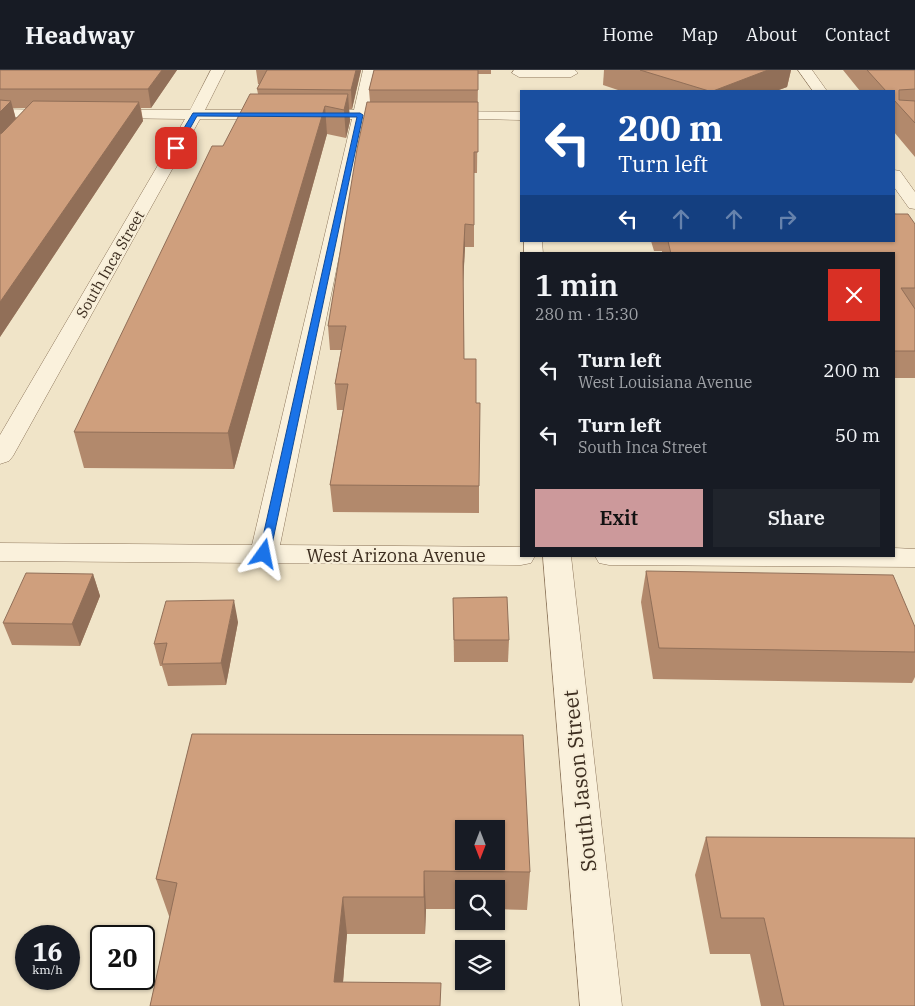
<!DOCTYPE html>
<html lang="en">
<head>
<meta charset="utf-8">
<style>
  :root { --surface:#171b24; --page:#20242c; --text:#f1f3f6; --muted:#9ea1a6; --line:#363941; --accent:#cc999b }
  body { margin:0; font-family:"IBM Plex Serif",serif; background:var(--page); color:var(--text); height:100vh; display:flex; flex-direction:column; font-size:19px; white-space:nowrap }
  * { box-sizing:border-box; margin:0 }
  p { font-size:16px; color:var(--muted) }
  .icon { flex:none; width:28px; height:28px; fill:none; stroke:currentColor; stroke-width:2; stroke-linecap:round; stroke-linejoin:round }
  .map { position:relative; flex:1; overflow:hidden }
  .details { position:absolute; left:520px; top:182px; width:375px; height:305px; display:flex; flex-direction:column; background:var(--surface); border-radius:0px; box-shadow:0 1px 4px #0004 }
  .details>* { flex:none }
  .banner { position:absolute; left:520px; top:20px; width:375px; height:152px; border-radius:0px; box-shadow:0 1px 4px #0004; background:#1a4fa0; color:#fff; overflow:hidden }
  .needle { width:32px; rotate:180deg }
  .controls { position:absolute; left:455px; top:750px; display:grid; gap:10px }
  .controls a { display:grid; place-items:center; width:50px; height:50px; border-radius:0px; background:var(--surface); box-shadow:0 1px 4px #0004; font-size:25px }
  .speed { position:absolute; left:15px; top:855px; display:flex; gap:10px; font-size:25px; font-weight:700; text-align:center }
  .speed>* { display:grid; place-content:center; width:65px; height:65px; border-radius:50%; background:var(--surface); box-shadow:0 1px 4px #0004; line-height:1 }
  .speed small { font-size:12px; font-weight:400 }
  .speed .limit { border:2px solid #111; border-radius:8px; background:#fff; color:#111 }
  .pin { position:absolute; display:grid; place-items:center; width:42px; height:42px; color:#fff; margin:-21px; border-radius:10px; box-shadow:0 2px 8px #0006 }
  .me { position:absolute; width:55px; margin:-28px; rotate:12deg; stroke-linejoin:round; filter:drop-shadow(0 0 4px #0008) }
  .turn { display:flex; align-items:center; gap:18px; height:105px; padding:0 15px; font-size:22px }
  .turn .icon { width:65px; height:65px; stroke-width:2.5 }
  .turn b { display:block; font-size:35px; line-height:42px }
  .lanes { display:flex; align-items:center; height:48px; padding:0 15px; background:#0003; justify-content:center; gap:25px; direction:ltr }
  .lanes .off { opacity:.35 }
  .round { display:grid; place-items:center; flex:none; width:52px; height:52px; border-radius:0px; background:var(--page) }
  .summary { display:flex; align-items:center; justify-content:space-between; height:85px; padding:0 15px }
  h1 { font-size:30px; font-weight:600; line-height:38px }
  .action { display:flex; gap:10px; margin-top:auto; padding:10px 15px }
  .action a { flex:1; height:58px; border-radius:0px; background:var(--accent); color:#111; font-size:20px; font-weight:600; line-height:58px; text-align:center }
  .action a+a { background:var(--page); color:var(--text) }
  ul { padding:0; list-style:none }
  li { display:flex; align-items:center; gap:15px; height:65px; padding:0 15px }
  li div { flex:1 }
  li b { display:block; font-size:19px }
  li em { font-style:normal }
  header { display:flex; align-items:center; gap:30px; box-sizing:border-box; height:70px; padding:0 25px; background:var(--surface); border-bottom:1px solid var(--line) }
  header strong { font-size:24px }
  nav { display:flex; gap:28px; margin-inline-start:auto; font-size:18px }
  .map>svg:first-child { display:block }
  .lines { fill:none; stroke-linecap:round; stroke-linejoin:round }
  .minor-casing { stroke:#8d765c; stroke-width:1 }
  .minor { fill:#faf1dc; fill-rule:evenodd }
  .wall { fill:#b2896c; fill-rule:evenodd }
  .shaded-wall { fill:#916f58 }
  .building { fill:#cf9f7d; stroke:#916f58; fill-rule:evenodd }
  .route { fill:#1a73e8; stroke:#114b97 }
  .labels { text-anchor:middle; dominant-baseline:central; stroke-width:4; stroke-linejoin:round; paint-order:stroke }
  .far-street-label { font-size:15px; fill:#3d2e20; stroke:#f7eed8 }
  .street-label { font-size:18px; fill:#3d2e20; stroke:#f7eed8 }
  .near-street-label { font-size:21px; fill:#3d2e20; stroke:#f7eed8 }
</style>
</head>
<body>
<header>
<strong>Headway</strong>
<nav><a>Home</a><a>Map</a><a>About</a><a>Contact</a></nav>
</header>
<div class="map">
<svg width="915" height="936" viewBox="0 0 915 936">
  <rect width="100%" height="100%" fill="#f0e4c8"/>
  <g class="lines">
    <g class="minor-casing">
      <g id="minor">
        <path d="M211 0H225L205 40H354L363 0H377L369 40 406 42 408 45 406 48 401 49H367L280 475 521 477V486H535L531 493 521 495 0 491V473L252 475 352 49H200L13 386 9 391 0 394V365L185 49 104 48 99 47 97 44 99 41 104 40H190Z"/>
        <path d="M514 0H575L578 3 571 7H519L512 3Z"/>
        <path d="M798 0H812L827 21H813Z"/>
        <path d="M0 39 58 40 63 41 65 44 63 47 58 48 0 47Z"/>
        <path d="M441 41 521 42V50L436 48 434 45 436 42Z"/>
        <path d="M894 100 900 101 915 122V139L909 138 894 117Z"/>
        <path d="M524 171H542L543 184H524Z"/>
        <path d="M894 478 915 479V497L609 495 599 493 595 486H894Z"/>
        <path d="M543 486H571L622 936H580Z"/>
      </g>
    </g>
    <use href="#minor" class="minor"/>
  </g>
  <g class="wall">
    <path d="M0 0H177L151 38H141L143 51 0 267ZM13 38H26L16 49Z"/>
    <path d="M256 0H361L352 39H349L350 51 346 68 327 64 234 399 84 398 74 362 223 76 258 24 257 19 259 14H258Z"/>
    <path d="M374 0H491V4H478L477 103H474V177H465L463 210 464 289 476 333 479 416V443L333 442 330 415 343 340H337L335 314 341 280H330L328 256 370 32 369 20Z"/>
    <path d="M604 0H791L787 17 776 21H621L603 15Z"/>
    <path d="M843 0H915V87L894 62V21H860Z"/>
    <path d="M895 144 915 154V308H894V184H662V181H654L651 171H894Z"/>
    <path d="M646 501 915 557V607L912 613 653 609 641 532Z"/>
    <path d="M93 504 100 526 80 576 12 575 3 553Z"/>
    <path d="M453 528 509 570 508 592H454Z"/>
    <path d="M238 552 226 615 168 616 162 596H160L154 574Z"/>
    <path d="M192 664 530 802 527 840 496 839V819H464V839H426L425 864H347L343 912 150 936 170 846H169L156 809Z"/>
    <path d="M706 767 915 936H761L750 884H710L695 805Z"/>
  </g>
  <g class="shaded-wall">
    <path d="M162 0H177L151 38 148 19Z"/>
    <path d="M356 0H361L352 39 351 20Z"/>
    <path d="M768 0H791L787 17 776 21H713Z"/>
    <path d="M348 24 350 51 346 68 344 40Z"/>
    <path d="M11 31 16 50 0 67V42Z"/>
    <path d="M139 32 143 51 0 267V232Z"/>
    <path d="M325 36 327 64 234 399 228 363Z"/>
    <path d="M465 154V177L463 216V192Z"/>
    <path d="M93 504 100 526 80 576 72 554Z"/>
    <path d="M234 530 238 552 226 615 221 593Z"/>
    <path d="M424 801 426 839 425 864 424 827Z"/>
    <path d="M343 827 347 864 341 936 334 912Z"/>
  </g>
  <g class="building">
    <path d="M0 0H162L148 19H0Z"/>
    <path d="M267 0H356L351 20 257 19Z"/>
    <path d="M374 0H478V20H369Z"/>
    <path d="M640 0H768L713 21H709Z"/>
    <path d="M867 0H915V19L899 20V30L915 31V53L894 30V21H886Z"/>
    <path d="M250 24H348L344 40 325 36 228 363 74 362 212 76H223Z"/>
    <path d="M0 30 11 31 0 42Z"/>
    <path d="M33 31 139 32 0 232V64L2 63Z"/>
    <path d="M367 32H478V82H474V155L465 154 463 192 464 289H476V333H480L479 416 330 415 348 314H335L346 256H328L357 79Z"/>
    <path d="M894 142 895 144H908L915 154V218H901L915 239V281H894V184H671L668 171H894Z"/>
    <path d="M646 501 893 505 915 557V582L659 578Z"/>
    <path d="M26 503 93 504 72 554 3 553Z"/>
    <path d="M507 527 509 570H454L453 528Z"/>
    <path d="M234 530 221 593 162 594 167 573 154 574 166 531Z"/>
    <path d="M192 664 523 665 530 802 424 801V827H343L334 912 441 913 440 936H150L177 813 156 809ZM464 759H496V791H464Z"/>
    <path d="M706 767 915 768V936H784L764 848H721Z"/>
  </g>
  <path class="route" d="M193 43H360L363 45 270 484 264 488 259 484 357 47 197 46 178 80H173L172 78Z"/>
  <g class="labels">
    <g class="far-street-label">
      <text transform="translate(110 194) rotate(-60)">South Inca Street</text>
    </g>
    <g class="street-label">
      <text x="396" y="485">West Arizona Avenue</text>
    </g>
    <g class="near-street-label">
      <text transform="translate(579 711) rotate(-96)">South Jason Street</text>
    </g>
  </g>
</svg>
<div class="controls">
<a><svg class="needle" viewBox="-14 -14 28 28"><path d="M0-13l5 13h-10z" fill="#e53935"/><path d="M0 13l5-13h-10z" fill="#9ea1a6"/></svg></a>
<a><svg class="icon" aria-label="search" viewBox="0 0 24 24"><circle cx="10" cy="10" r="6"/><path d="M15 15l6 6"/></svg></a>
<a><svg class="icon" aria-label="layers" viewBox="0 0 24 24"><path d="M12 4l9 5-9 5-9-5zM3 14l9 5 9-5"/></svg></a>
</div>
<div class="speed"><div>16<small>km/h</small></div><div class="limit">20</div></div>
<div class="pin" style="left:176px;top:78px;background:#d93025"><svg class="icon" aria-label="arrive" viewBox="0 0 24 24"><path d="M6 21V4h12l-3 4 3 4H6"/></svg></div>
<svg class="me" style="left:264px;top:484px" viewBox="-20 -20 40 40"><path d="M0-17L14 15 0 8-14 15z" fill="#1a73e8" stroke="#fff" stroke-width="4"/></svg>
<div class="banner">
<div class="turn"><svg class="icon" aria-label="left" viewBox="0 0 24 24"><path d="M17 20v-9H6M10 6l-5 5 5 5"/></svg><div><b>200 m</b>Turn left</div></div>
<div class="lanes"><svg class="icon" aria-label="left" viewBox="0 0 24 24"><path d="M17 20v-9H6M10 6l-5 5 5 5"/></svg><svg class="icon off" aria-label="ahead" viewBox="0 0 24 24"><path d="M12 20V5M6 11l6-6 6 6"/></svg><svg class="icon off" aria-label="ahead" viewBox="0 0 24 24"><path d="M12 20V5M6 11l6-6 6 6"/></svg><svg class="icon off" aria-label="right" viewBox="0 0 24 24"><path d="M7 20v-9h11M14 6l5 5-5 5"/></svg></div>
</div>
<section class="details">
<div class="summary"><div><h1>1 min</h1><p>280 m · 15:30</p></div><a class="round" style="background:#d93025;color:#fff"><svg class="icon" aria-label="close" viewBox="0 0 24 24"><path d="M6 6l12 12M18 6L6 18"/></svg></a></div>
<ul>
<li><svg class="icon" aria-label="left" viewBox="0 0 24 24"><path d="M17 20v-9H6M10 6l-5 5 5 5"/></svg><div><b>Turn left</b><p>West Louisiana Avenue</p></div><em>200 m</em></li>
<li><svg class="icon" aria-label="left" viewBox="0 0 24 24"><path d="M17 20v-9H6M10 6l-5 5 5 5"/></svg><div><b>Turn left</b><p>South Inca Street</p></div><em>50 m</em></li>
</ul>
<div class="action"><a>Exit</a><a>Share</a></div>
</section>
</div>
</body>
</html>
